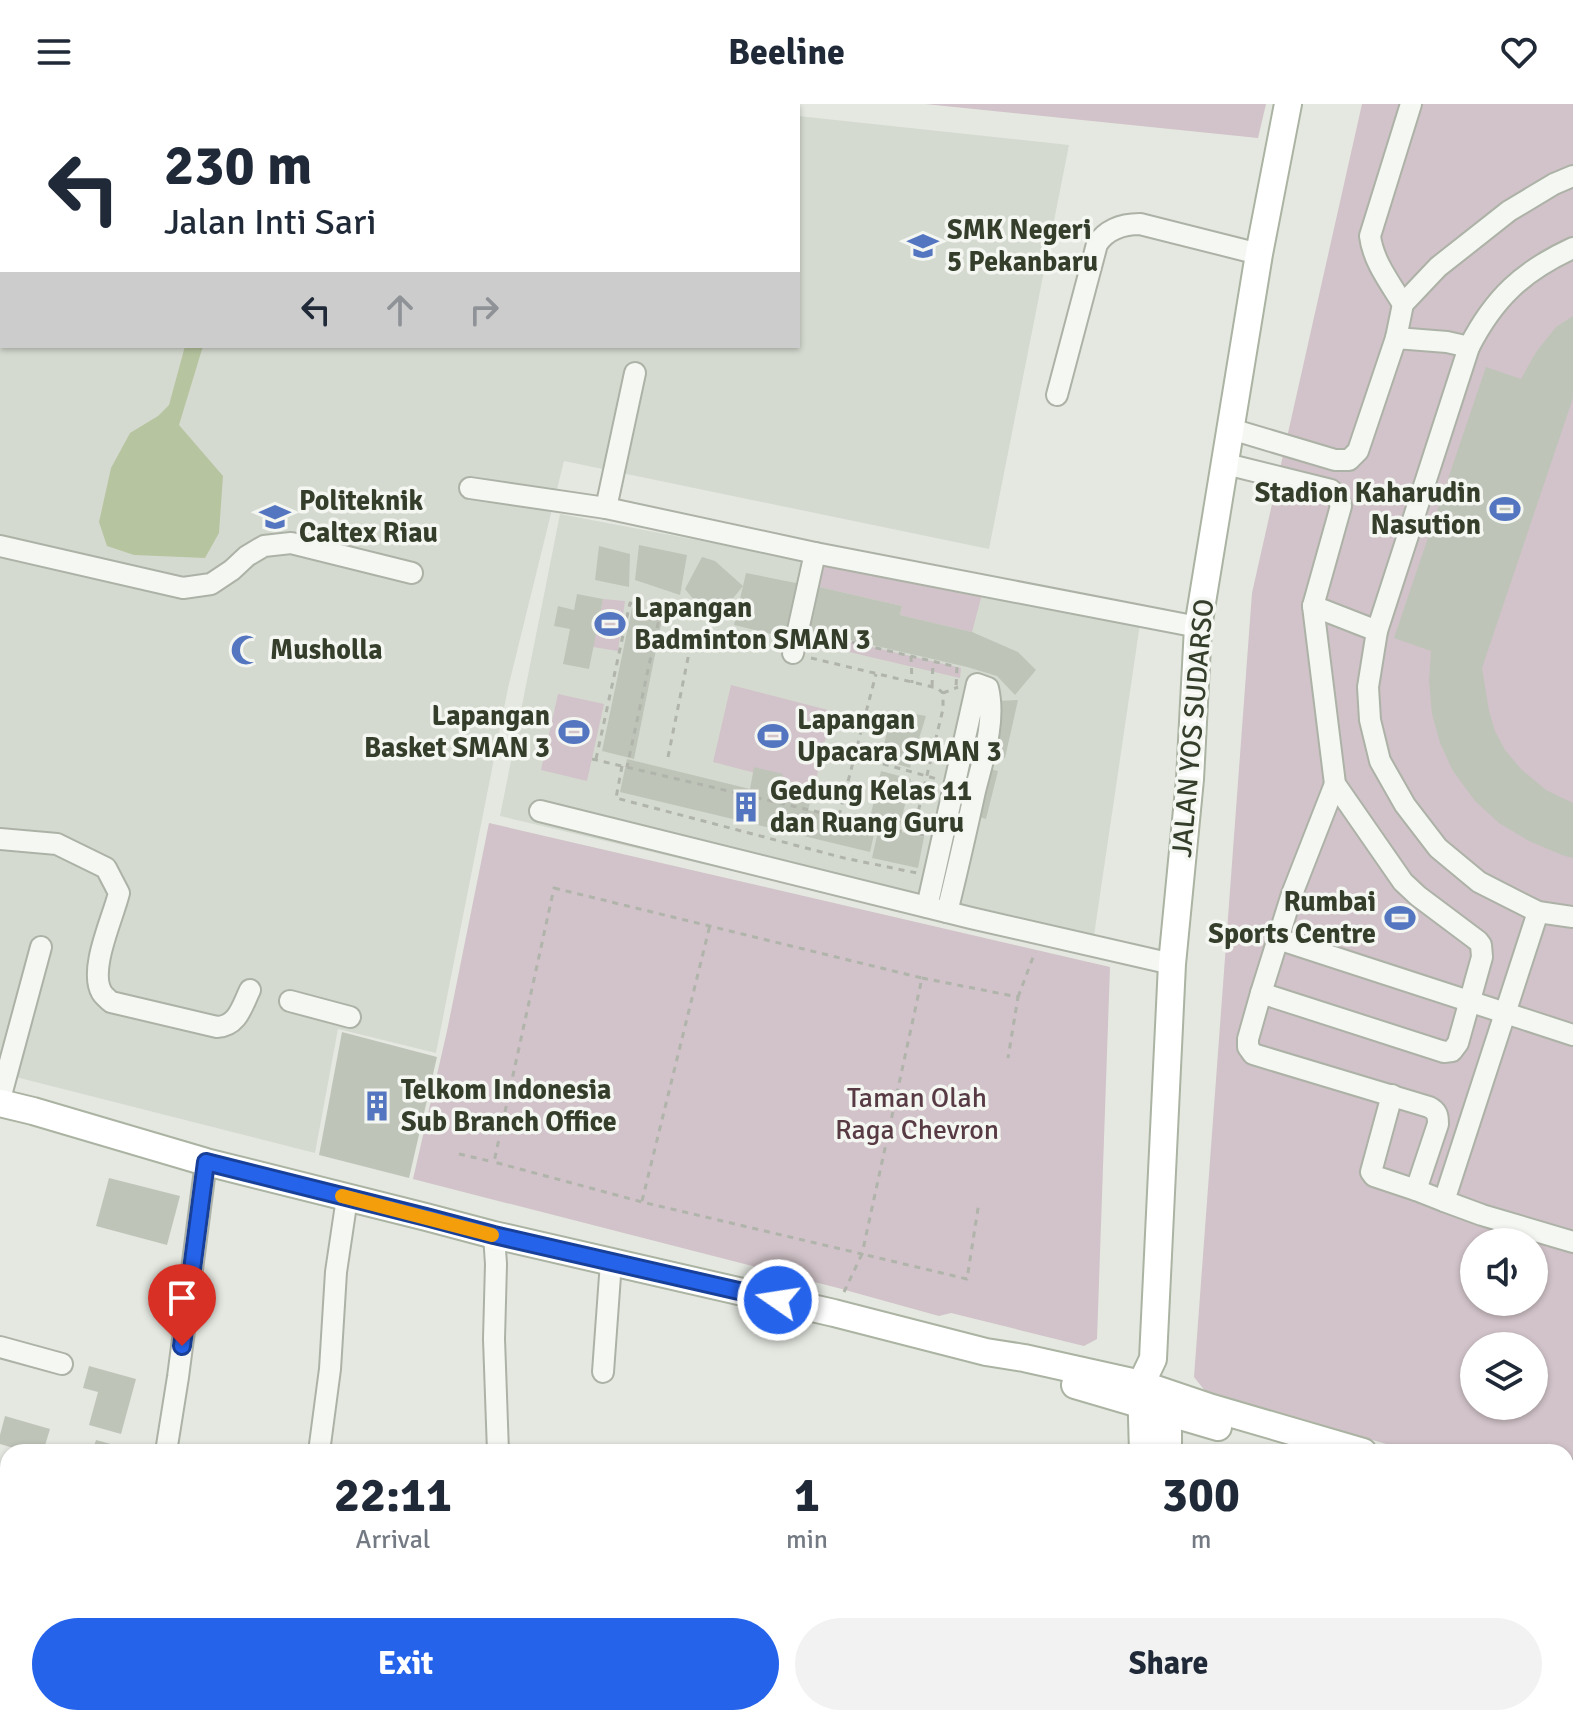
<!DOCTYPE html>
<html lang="en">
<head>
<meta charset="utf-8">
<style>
  :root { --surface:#fff; --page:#f2f2f3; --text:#1f2937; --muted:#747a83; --accent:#2563eb }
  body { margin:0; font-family:Signika,sans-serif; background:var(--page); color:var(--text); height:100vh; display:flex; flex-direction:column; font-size:30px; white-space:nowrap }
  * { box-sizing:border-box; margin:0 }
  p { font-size:26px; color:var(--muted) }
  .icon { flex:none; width:44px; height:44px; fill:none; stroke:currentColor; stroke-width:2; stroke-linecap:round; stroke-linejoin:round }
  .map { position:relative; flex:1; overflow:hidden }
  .panel { position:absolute; left:0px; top:1340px; width:1574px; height:282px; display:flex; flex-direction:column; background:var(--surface); border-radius:24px 24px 0 0; box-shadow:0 2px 6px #0004 }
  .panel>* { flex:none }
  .banner { position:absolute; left:0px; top:0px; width:800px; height:244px; box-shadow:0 2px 6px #0004; background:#fff; color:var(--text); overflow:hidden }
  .controls { position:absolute; left:1460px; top:1124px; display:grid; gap:16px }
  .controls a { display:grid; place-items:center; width:88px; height:88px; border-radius:50%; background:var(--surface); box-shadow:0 2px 6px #0004; font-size:40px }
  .pin { position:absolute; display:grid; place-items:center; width:68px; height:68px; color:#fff; margin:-82px -34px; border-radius:50% 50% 50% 0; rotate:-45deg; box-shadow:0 0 8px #0007 }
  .pin .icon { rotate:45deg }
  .me { position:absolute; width:88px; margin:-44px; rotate:283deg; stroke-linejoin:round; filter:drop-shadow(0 0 6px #0008) }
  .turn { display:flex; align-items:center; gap:28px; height:168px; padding:0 32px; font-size:36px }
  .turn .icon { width:104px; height:104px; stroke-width:2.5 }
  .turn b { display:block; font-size:56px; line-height:68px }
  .lanes { display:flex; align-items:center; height:76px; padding:0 32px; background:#0003; justify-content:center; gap:40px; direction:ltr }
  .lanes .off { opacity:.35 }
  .eta { display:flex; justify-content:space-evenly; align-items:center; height:136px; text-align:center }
  .eta b { font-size:48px; font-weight:700; line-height:56px }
  .primary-button { display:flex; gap:16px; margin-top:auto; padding:16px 32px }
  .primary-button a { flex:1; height:92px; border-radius:48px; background:var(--accent); color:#fff; font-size:32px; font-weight:700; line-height:92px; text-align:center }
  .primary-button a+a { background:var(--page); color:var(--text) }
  header { display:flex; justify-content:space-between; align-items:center; height:104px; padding:0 32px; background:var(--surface); font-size:36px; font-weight:700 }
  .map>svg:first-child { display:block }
  .built { fill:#d5dad0 }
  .green { fill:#d1c3c9; fill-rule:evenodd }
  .water { fill:#b7c4a0 }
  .building { fill:#bfc4b9 }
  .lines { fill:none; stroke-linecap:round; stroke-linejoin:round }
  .minor-casing { stroke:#adb2a7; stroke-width:24 }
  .major-casing { stroke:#abb3a2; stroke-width:30 }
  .path { stroke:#b0b4ab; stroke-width:3; stroke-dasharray:6 6; stroke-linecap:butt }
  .minor { stroke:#f5f7f3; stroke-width:20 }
  .major { stroke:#fff; stroke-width:26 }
  .route-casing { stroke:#184099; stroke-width:20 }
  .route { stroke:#2563eb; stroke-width:14 }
  .slow { stroke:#f59e0b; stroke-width:14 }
  .labels { text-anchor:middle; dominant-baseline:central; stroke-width:7; stroke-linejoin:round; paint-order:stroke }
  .poi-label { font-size:28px; font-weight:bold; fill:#353e2b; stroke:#f4f6f1; text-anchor:start }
  .street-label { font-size:28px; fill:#353e2b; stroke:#f4f6f1 }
  .park-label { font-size:28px; fill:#583a45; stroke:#f4f6f1 }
</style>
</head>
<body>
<header><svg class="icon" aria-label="menu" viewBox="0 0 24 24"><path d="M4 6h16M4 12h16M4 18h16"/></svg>Beeline<svg class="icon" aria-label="heart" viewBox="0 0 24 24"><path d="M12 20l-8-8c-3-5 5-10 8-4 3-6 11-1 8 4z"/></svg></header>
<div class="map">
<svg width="1573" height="1621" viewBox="0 0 1573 1621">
  <rect width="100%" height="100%" fill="#e5e8e1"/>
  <g class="built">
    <path d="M0 0H734L739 2H2V242H798V12L1069 41 989 445 564 357 508 584 436 949 338 925 315 1049 0 969Z"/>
    <path d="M560 410 1140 520 1091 852 500 712Z"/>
  </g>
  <g class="green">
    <path d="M925 0H1266L1258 34Z"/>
    <path d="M1362 0H1573V1394L1566 1392V1348H1414L1206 1288 1194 1273 1252 489ZM1474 1138H1534V1198H1474ZM1474 1242H1534V1302H1474Z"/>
    <path d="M822 459 982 490 972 528 900 511 902 502 815 482Z"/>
    <path d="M603 495 625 497 618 547 593 543Z"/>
    <path d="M804 527 961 564 960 574 802 537Z"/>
    <path d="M731 581 832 607 814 684 713 658Z"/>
    <path d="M558 590 604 600 587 677 541 666Z"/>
    <path d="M489 719 1110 863 1097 1235 1084 1242 951 1209 939 1212 838 1184 413 1075 447 927Z"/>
  </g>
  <g class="water">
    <path d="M242 0H440V2H241Z"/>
    <path d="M185 242H203L179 321 223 372 219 429 205 454 134 451 107 442 99 418 111 364 130 329 158 312 169 301Z"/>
  </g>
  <g class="building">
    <path d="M1573 212V294L1482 564 1489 607 1495 627 1505 646 1521 665 1546 686 1573 699V754L1562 751 1529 737 1499 719 1475 697 1453 667 1440 639 1432 610 1429 577 1431 547 1394 534 1486 263 1521 275 1536 248 1556 223Z"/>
    <path d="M639 441 687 451 680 491 635 476Z"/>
    <path d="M599 442 630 450 629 483 595 476Z"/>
    <path d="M702 453 715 457 743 482 713 519 685 485Z"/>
    <path d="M746 469 801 480 788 534 734 521Z"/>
    <path d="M815 482 902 502 900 511 972 528 1018 548 1036 566 1015 591 997 572 967 563 803 525Z"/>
    <path d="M577 490 603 495 589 565 563 560 570 525 554 522 558 502 574 506Z"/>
    <path d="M632 504 663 511 634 655 602 647Z"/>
    <path d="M1018 596 1005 654 986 648 997 597Z"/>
    <path d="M893 606 926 612 910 664 880 655Z"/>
    <path d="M627 655 750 685 754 663 783 670 778 692 810 699 808 706 876 722 870 748 620 688Z"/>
    <path d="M986 664 998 667 986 715 973 711Z"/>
    <path d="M881 667 911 675 899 726 869 718Z"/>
    <path d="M879 723 924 733 918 764 872 754Z"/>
    <path d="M342 928 437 953 409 1074 319 1051Z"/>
    <path d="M109 1074 180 1092 167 1141 96 1122Z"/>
    <path d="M89 1262 136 1275 121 1330 89 1321 98 1288 83 1284Z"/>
    <path d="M5 1312 50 1325 43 1348H27L0 1340V1331Z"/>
    <path d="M96 1336 129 1345 128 1348H92Z"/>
  </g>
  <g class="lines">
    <g class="minor-casing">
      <g id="minor">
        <path d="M1403 200C1390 179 1373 157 1370 132L1411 0"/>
        <path d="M1396 234 1403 200 1438 163 1509 107 1554 80 1573 72"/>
        <path d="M1057 291 1097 140C1107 125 1122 120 1140 120L1259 150"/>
        <path d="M1231 325 1335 356H1349L1358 347 1396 234 1447 238 1469 243C1494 194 1523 167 1573 144"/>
        <path d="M1226 360 1331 386 1337 392 1341 402 1313 502 1377 527 1368 583 1370 616 1380 657 1405 701 1438 744 1479 778 1538 808 1573 813"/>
        <path d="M470 384 606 404 815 449 1198 523"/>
        <path d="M606 404 635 269"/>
        <path d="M0 442 183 484 211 480 232 466 247 452 264 442 291 439 412 469"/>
        <path d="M1377 527 1469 243"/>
        <path d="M793 549 815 449"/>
        <path d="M1335 680 1292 790 1261 889 1248 935V943L1253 950 1429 1003C1437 1007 1438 1011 1438 1020L1416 1086"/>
        <path d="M540 707 971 814 1172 860"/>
        <path d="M0 735 57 740 106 764 119 789C113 814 88 866 102 889 102 890 110 897 111 898L217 923C238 922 242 902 250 886"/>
        <path d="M927 803 977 580 988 584C996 617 983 655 975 687 966 728 957 768 947 808"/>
        <path d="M1538 808 1444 1097 1482 1111 1573 1138"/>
        <path d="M1278 835 1573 931"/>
        <path d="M1261 889 1444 948 1452 947 1458 939 1482 853 1481 841 1478 837 1418 792 1403 778 1335 680 1313 502"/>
        <path d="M290 897 350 913"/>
        <path d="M1392 991 1371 1068 1374 1072 1416 1086 1444 1097"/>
        <path d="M0 995 41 843"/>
        <path d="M494 1131 496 1160 494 1235 498 1348"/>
        <path d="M0 1243 62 1260"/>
        <path d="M603 1268 611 1158"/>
        <path d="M166 1348 178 1273 206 1058"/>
        <path d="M319 1348 330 1265 336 1168 347 1094"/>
        <path d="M1566 1389 1573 1366"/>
        <path d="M0 1414 5 1388"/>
        <path d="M126 1621 127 1614"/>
        <path d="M269 1621 270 1614"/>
        <path d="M490 1621 491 1614"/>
      </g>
    </g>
    <g class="major-casing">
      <g id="major">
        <path d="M0 999 33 1007 206 1058 426 1113 494 1131 834 1209 986 1248 1024 1254 1141 1280 1212 1304 1363 1348"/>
        <path d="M1075 1281 1218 1323"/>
        <path d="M1168 1292V1348"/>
        <path d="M1143 1348 1141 1280 1153 1255 1172 860 1190 675 1198 523 1259 150 1288 0"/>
        <path d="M1566 1407 1573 1409"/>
        <path d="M1153 1614 1154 1621"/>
        <path d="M1177 1614V1621"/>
      </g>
    </g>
    <g class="path">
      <path d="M817 530 957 563 956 583"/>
      <path d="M911 552 912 579"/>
      <path d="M811 554 937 584 943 589V605L913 729"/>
      <path d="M932 582 933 558"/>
      <path d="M943 589 958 583"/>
      <path d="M824 651 855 652 937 675"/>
      <path d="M668 653 691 539 695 532 706 528 776 545"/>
      <path d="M592 655 899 727 924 731"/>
      <path d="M596 655 630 499 661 506 627 663"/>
      <path d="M622 662 616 694 844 754 917 769"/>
      <path d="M839 712 876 570"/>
      <path d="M554 784 922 874 862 1150 642 1098 494 1058Z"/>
      <path d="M922 874 1018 893 1008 954"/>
      <path d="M1018 893 1035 848"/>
      <path d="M459 1050 494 1058"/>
      <path d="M642 1097 710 821"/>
      <path d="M844 1188 862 1150 967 1175 979 1098"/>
    </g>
    <use href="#minor" class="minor"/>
    <use href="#major" class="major"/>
  </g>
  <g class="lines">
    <g class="route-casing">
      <path id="route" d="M182 1242 206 1058 426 1113 494 1131 778 1196"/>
    </g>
    <use href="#route" class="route"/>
    <path class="slow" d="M342 1092 492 1131"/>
  </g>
  <defs>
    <g id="school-bare" transform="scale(2.4)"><path d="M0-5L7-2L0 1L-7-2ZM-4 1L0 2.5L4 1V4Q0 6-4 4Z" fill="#5475c0" stroke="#f4f6f1" stroke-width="2.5" paint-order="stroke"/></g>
    <g id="stadium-bare" transform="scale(2.4)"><path d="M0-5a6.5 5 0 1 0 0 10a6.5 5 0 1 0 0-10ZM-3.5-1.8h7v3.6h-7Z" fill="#5475c0" stroke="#f4f6f1" stroke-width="2.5" paint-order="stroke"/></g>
    <g id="university-bare" transform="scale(2.4)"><path d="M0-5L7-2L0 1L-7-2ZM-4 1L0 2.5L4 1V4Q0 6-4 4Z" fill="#5475c0" stroke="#f4f6f1" stroke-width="2.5" paint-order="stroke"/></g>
    <g id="mosque-bare" transform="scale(2.4)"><path d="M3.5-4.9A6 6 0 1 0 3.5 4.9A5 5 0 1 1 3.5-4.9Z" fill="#5475c0" stroke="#f4f6f1" stroke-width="2.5" paint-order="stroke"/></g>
    <g id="building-bare" transform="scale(2.4)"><path d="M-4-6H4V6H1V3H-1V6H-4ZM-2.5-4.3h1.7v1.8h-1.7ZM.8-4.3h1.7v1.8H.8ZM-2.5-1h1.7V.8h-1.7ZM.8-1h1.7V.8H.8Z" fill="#5475c0" stroke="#f4f6f1" stroke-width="2.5" paint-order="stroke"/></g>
  </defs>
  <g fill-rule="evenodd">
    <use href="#school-bare" x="923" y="142"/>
    <use href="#stadium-bare" x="1505" y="405"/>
    <use href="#university-bare" x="275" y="413"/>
    <use href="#stadium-bare" x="610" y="520"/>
    <use href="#mosque-bare" x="246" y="546"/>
    <use href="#stadium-bare" x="574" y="628"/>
    <use href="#stadium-bare" x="773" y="632"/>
    <use href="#building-bare" x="746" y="703"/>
    <use href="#stadium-bare" x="1400" y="814"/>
    <use href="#building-bare" x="377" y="1002"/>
  </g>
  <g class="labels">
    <g class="poi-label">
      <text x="947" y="126">SMK Negeri<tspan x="947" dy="32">5 Pekanbaru</tspan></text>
      <text x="1481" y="389" text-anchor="end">Stadion Kaharudin<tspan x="1481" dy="32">Nasution</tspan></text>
      <text x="299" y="397">Politeknik<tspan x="299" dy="32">Caltex Riau</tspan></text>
      <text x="634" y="504">Lapangan<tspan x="634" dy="32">Badminton SMAN 3</tspan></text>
      <text x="270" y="546">Musholla</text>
      <text x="550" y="612" text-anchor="end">Lapangan<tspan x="550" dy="32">Basket SMAN 3</tspan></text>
      <text x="797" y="616">Lapangan<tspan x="797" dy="32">Upacara SMAN 3</tspan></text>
      <text x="770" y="687">Gedung Kelas 11<tspan x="770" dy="32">dan Ruang Guru</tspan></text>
      <text x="1376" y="798" text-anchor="end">Rumbai<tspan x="1376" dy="32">Sports Centre</tspan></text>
      <text x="401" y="986">Telkom Indonesia<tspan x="401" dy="32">Sub Branch Office</tspan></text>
    </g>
    <g class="street-label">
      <text transform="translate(1193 624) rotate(-85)">JALAN YOS SUDARSO</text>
    </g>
    <g class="park-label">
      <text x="917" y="994">Taman Olah<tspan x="917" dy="32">Raga Chevron</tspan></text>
    </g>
  </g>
</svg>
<div class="controls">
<a><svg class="icon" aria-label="sound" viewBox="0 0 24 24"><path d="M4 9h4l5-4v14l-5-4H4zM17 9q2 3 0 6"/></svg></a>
<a><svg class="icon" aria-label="layers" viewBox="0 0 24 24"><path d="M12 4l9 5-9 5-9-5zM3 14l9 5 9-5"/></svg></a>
</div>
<div class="pin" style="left:182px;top:1242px;background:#d93025"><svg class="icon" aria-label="arrive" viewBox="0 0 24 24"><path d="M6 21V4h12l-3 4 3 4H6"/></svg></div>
<svg class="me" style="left:778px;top:1196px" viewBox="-20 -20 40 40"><circle r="17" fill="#2563eb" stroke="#fff" stroke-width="3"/><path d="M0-11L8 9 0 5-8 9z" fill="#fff"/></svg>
<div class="banner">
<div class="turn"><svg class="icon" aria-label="left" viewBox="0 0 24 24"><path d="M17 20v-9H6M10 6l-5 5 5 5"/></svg><div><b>230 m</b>Jalan Inti Sari</div></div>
<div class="lanes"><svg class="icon" aria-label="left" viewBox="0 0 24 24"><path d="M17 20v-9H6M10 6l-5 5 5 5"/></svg><svg class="icon off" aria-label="ahead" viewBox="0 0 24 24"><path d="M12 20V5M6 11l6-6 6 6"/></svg><svg class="icon off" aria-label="right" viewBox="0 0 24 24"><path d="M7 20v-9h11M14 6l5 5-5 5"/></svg></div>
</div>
<section class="panel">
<div class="eta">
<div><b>22:11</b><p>Arrival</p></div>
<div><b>1</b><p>min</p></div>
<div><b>300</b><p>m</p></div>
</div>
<div class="primary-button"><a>Exit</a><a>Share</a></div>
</section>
</div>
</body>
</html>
